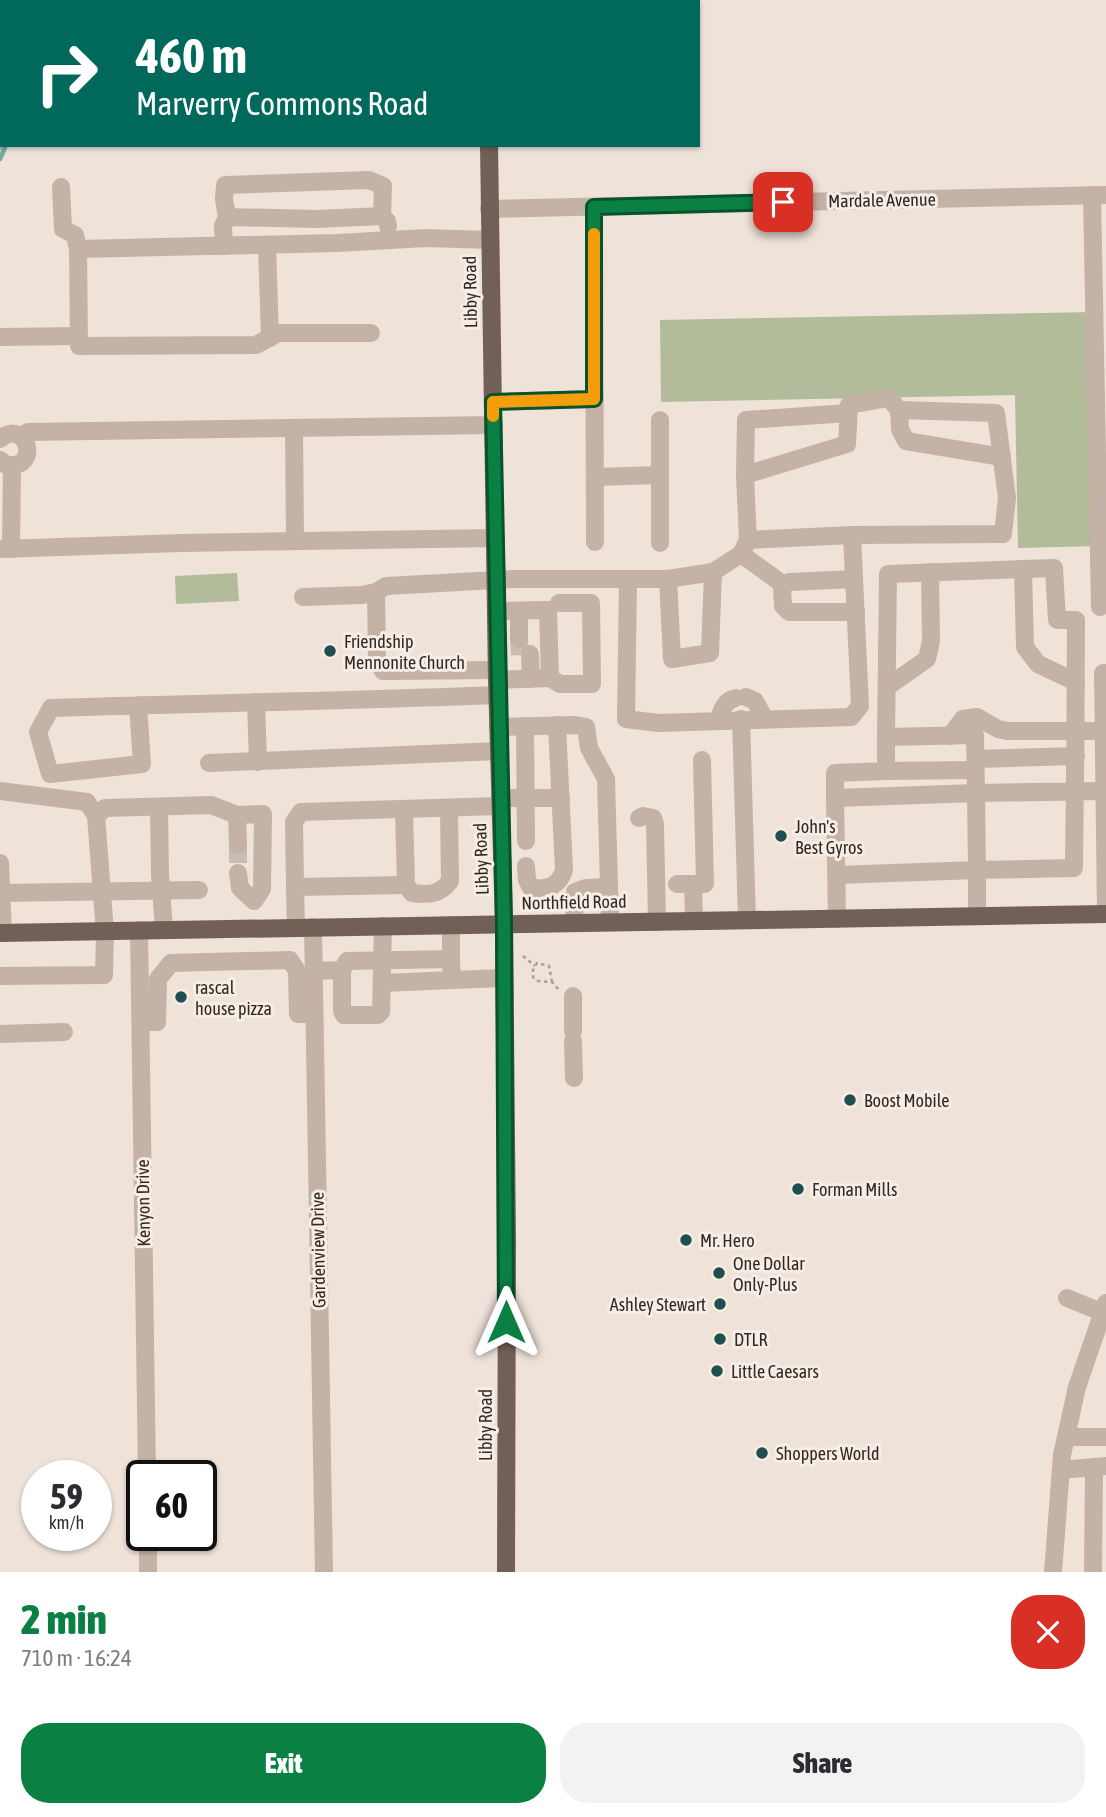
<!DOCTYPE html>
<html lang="en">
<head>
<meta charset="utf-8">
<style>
  :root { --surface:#fff; --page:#f2f2f3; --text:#2b2b33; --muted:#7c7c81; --accent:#0b8043 }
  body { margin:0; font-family:"Asap Condensed",sans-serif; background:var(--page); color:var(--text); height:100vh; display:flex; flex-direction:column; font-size:26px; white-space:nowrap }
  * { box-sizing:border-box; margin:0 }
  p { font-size:23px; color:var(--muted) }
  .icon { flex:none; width:38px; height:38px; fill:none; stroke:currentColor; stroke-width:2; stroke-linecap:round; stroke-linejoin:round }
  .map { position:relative; height:1572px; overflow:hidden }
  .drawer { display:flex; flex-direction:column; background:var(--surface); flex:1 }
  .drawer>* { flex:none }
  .top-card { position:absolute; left:0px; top:0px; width:700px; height:147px; box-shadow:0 2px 5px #0004; background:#00695c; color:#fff; overflow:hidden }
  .speed { position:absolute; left:21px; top:1460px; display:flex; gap:14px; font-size:35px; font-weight:700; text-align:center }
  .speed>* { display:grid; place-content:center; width:91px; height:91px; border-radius:50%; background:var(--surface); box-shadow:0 2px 5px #0004; line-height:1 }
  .speed small { font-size:18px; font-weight:400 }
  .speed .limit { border:4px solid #111; border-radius:10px; background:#fff; color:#111 }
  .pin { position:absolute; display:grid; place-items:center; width:60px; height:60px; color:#fff; margin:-30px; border-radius:14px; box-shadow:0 4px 10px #0006 }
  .me { position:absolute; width:77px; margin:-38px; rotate:0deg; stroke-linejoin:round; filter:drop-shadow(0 0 5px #0008) }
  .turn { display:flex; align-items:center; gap:24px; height:147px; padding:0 21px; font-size:32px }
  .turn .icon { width:91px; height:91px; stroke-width:2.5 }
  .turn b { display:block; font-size:49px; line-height:60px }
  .round { display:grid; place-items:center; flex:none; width:74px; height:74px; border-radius:28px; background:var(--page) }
  .headline { display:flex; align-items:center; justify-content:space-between; height:119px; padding:0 21px }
  h1 { font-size:42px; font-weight:800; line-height:52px; color:var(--accent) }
  .action { display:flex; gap:14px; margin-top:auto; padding:14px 21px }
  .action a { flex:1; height:80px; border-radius:28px; background:var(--accent); color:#fff; font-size:28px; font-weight:800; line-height:80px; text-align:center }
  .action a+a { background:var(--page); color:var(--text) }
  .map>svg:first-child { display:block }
  .green { fill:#b2bb9a }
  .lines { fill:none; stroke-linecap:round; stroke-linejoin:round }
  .stream { stroke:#7aa8a7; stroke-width:4.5 }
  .minor-tunnel { stroke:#c8bdb5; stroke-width:18; stroke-dasharray:18 9; stroke-linecap:butt }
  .path { stroke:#b09c90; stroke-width:2.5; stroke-dasharray:3.5 3.5; stroke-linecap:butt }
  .minor { stroke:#c5b2a6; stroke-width:18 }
  .major { stroke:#725f58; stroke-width:18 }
  .route-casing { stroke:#07532c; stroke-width:18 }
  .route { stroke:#0b8043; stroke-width:12 }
  .slow { stroke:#f59e0b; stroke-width:12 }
  .poi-dot { fill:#204f4f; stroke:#f6ede4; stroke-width:2.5 }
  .labels { text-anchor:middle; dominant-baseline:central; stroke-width:6; stroke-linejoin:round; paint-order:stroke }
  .street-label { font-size:18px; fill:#322926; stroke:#f6ede4 }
  .poi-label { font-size:18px; fill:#322926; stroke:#f6ede4; text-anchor:start }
</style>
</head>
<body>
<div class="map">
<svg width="1106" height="1572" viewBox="0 0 1106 1572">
  <rect width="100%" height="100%" fill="#eee2d9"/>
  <g class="green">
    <path d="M0 0H344V2H2V145H7L0 151Z"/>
    <path d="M1094 312 1099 546 1018 548 1015 395 661 402 660 320Z"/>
    <path d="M237 573 239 601 176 604 175 576Z"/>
  </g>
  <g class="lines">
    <g class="stream">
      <path d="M135 2 136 0"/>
      <path d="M0 159 6 145"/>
    </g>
    <g class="minor-tunnel">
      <path d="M519 639 520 655"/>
      <path d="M238 845V873"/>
    </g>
    <g class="path">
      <path d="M523 956 535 966"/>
      <path d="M552 982 549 966 537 963 533 970V977L538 981 552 982 560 991"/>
    </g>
    <g class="minor">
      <path d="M61 187 63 229 75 235 78 249 337 243 426 238 490 240"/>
      <path d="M1092 195 1100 607"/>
      <path d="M594 207 595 542"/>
      <path d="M489 209 1106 195"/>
      <path d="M227 217 224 199 225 185 369 180 383 186 382 216"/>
      <path d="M267 245 270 338"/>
      <path d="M224 246 223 226 227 217 317 219 382 216 387 221 388 226"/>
      <path d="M78 249 79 346 256 345 278 333H371"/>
      <path d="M0 337 79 336"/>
      <path d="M493 402 595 399"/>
      <path d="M899 410 900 429 906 441 1002 457"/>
      <path d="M294 428 295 541"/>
      <path d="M22 437 28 432 494 425"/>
      <path d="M0 439C27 417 42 470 6 465L0 460"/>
      <path d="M745 475 746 420 848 413"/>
      <path d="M595 477 660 475"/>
      <path d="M660 543V420"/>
      <path d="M0 549 181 543 496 538"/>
      <path d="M11 549 12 465"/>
      <path d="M741 554 784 585"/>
      <path d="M1023 569 1025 647 1038 664 1076 682"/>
      <path d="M668 579 672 659 710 653 713 572"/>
      <path d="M854 579 789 582 782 587 783 606 789 612H856"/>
      <path d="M628 580 626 719 658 723 851 717 860 706 852 535 1003 534 1007 498 996 413 899 410 889 398 849 405 847 444 745 475 748 540 852 535"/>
      <path d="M303 597 362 595 376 592"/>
      <path d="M496 611 548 610 550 678 497 680"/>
      <path d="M519 611V639"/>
      <path d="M530 654 531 679"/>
      <path d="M497 670 383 671 377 660 376 592 386 586 514 579H668L713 572 741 554 748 540"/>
      <path d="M550 678 560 684H592L591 603H559"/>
      <path d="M887 687 927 659 931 641 930 572"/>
      <path d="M746 697 755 701 765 719"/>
      <path d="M256 702 258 762"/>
      <path d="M138 705 142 764 50 774 38 732 51 708C200 703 349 701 497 695"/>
      <path d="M741 719 747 920"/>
      <path d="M719 720C721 710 725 700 736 698"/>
      <path d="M525 726 526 841"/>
      <path d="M498 727 575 725 586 727 589 748 606 779 610 922"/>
      <path d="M950 736 963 719 977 717 998 729 1007 731H1104"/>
      <path d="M976 759 1076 756"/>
      <path d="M209 763 499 751"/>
      <path d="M886 771 975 770"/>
      <path d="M0 791 87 802 96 816 105 932 104 975 0 976"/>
      <path d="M500 798H561"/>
      <path d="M835 798V773L886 771V737"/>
      <path d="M159 807 160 874 164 930"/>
      <path d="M404 810 406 885 412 893C428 895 440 895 450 881L449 809"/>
      <path d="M96 816 105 808 211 805 237 815"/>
      <path d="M639 818 643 816 653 818 655 824 657 922"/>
      <path d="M238 845 237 815 263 814 262 889 254 901 240 888 238 873"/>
      <path d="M0 863 3 933"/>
      <path d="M526 866 527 880 531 888C548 890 559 886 564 870L557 725"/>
      <path d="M836 875 977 870 976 793 835 798 837 919"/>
      <path d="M677 884H705L702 760"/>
      <path d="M693 884 694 921"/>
      <path d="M295 887 294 822 301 812 500 806"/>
      <path d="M1 893 199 890"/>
      <path d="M1106 914 1103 673H1106"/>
      <path d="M977 916V870L1074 868C1075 785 1076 703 1076 620H1057L1054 568 888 574 886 737 975 735 976 793 1104 791"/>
      <path d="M574 923 575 892 586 888 609 887"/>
      <path d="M451 925V959"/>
      <path d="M313 927 324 1572"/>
      <path d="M296 928 295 887 406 885"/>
      <path d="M139 930 147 1475"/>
      <path d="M342 970V1011L344 1015H378L381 1012 383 926"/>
      <path d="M313 971 342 970 347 961 451 959 452 980 383 983"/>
      <path d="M452 980 504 978"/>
      <path d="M573 996V1031"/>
      <path d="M141 1022H157L158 979 171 963 290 960 297 971 298 1014H314"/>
      <path d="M0 1034 64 1032"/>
      <path d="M573 1041 574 1078"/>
      <path d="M1067 1298 1106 1314"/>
      <path d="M1066 1437H1106"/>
      <path d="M1061 1470 1106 1466"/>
      <path d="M148 1535V1572"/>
      <path d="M1053 1572 1062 1455 1077 1387 1106 1303"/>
      <path d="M1093 1572 1094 1467"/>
    </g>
    <g class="major">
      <path d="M488 0V2"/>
      <path d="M489 145 497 680 504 924 507 1241 506 1572"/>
      <path d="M0 933 1106 914"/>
    </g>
  </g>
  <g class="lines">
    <g class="route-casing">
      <path id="route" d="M506 1322 504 924 493 402 594 399V207L783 202"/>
    </g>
    <use href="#route" class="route"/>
    <path class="slow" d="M493 416V402L594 399V234"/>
  </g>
  <g class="poi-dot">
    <circle cx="330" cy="651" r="7"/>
    <circle cx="781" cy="836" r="7"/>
    <circle cx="181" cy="997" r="7"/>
    <circle cx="850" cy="1100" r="7"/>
    <circle cx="798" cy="1189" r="7"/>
    <circle cx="686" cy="1240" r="7"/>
    <circle cx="719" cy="1273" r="7"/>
    <circle cx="720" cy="1304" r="7"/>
    <circle cx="720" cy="1339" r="7"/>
    <circle cx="717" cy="1371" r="7"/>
    <circle cx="762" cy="1453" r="7"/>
  </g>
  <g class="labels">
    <g class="street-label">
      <text transform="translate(882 200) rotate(-1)">Mardale Avenue</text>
      <text transform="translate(470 292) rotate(-91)">Libby Road</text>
      <text transform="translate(481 859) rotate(-92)">Libby Road</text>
      <text transform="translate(574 902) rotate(-1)">Northfield Road</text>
      <text transform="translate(143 1203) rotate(-91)">Kenyon Drive</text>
      <text transform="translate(318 1250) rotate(-91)">Gardenview Drive</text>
      <text transform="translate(485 1425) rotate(-90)">Libby Road</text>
    </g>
    <g class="poi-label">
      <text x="344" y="641">Friendship<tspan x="344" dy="21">Mennonite Church</tspan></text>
      <text x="795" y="826">John's<tspan x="795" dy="21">Best Gyros</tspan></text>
      <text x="195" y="987">rascal<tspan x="195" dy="21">house pizza</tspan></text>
      <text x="864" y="1100">Boost Mobile</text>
      <text x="812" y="1189">Forman Mills</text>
      <text x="700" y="1240">Mr. Hero</text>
      <text x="733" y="1263">One Dollar<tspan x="733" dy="21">Only-Plus</tspan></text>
      <text x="706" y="1304" text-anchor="end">Ashley Stewart</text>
      <text x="734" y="1339">DTLR</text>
      <text x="731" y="1371">Little Caesars</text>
      <text x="776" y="1453">Shoppers World</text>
    </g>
  </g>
</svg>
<div class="speed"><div>59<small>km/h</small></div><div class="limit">60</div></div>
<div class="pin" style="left:783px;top:202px;background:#d93025"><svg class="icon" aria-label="arrive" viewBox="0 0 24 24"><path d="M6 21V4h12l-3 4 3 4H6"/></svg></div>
<svg class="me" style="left:506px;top:1322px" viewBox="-20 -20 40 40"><path d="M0-17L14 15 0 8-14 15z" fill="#0b8043" stroke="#fff" stroke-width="4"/></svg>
<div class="top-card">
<div class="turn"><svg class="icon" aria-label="right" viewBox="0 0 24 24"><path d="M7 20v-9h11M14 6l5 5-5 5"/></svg><div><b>460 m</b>Marverry Commons Road</div></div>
</div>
</div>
<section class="drawer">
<div class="headline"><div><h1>2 min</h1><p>710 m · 16:24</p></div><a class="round" style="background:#d93025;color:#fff"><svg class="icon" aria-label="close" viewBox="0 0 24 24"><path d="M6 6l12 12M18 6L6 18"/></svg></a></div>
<div class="action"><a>Exit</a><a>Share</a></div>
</section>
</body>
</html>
